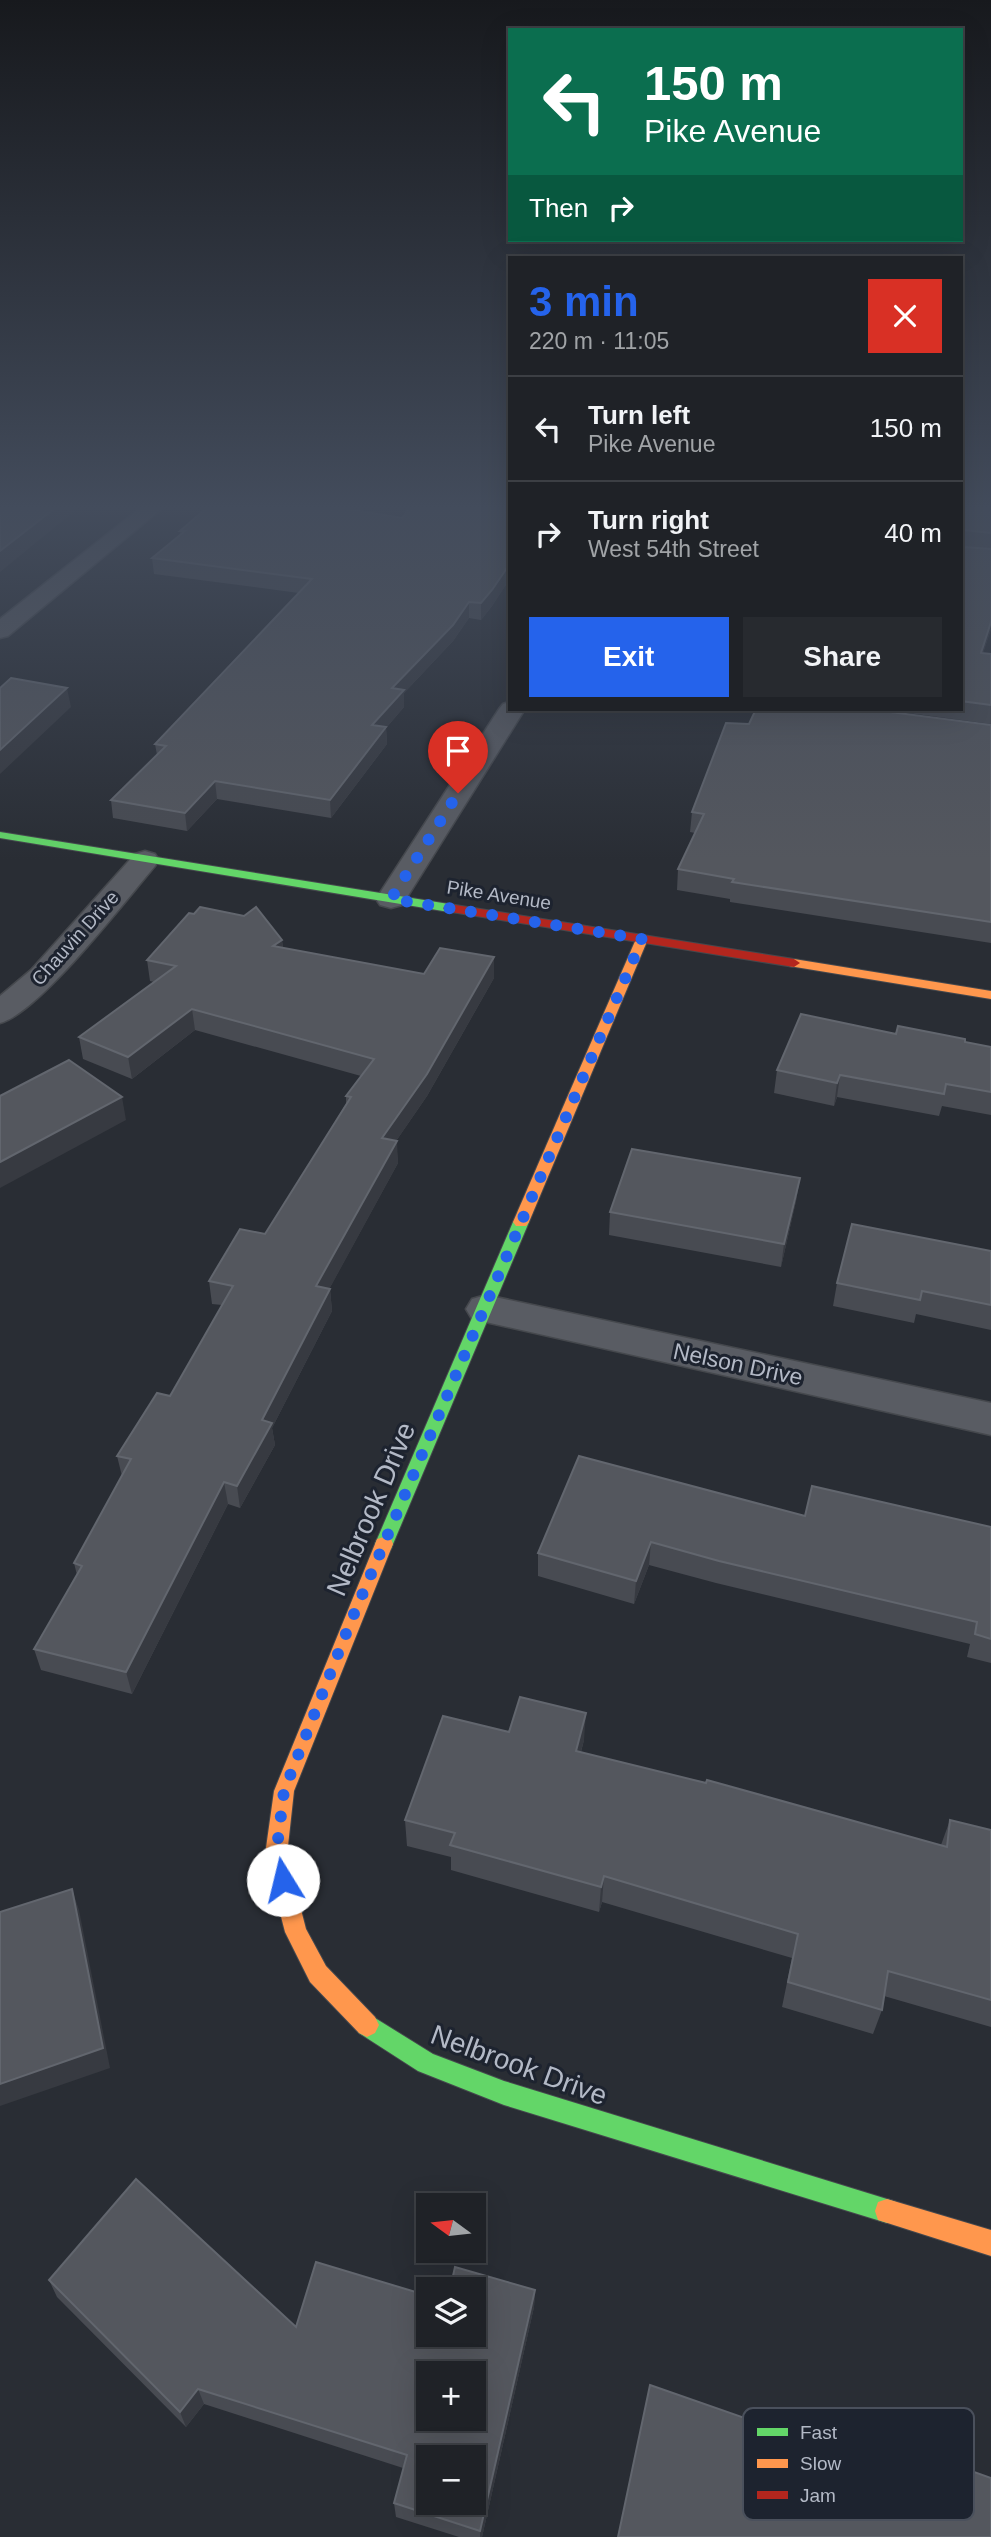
<!DOCTYPE html>
<html lang="en">
<head>
<meta charset="utf-8">
<style>
  :root { --surface:#1f2227; --page:#272a2f; --text:#f1f3f6; --muted:#a1a4a7; --line:#3c3f44; --accent:#2563eb }
  body { margin:0; font-family:Arial,sans-serif; background:var(--page); color:var(--text); height:100vh; display:flex; flex-direction:column; font-size:26px; white-space:nowrap }
  * { box-sizing:border-box; margin:0 }
  p { font-size:23px; color:var(--muted) }
  .icon { flex:none; width:38px; height:38px; fill:none; stroke:currentColor; stroke-width:2; stroke-linecap:round; stroke-linejoin:round }
  .map { position:relative; flex:1; overflow:hidden }
  .side { position:absolute; left:508px; top:256px; width:455px; height:455px; display:flex; flex-direction:column; background:var(--surface); border-radius:0px; box-shadow:0 7px 28px #0002,0 0 0 2px var(--line) }
  .side>* { flex:none }
  .banner { position:absolute; left:508px; top:28px; width:455px; height:214px; border-radius:0px; box-shadow:0 7px 28px #0002,0 0 0 2px var(--line); background:#0b6e4f; color:#fff; overflow:hidden }
  .needle { width:46px; rotate:285deg }
  .controls { position:absolute; left:416px; top:2193px; display:grid; gap:14px }
  .controls a { display:grid; place-items:center; width:70px; height:70px; border-radius:0px; background:var(--surface); box-shadow:0 7px 28px #0002,0 0 0 2px var(--line); font-size:35px }
  .pin { position:absolute; display:grid; place-items:center; width:60px; height:60px; color:#fff; margin:-72px -30px; border-radius:50% 50% 50% 0; rotate:-45deg; box-shadow:0 0 7px #0007 }
  .pin .icon { rotate:45deg }
  .me { position:absolute; width:77px; margin:-38px; rotate:351deg; stroke-linejoin:round; filter:drop-shadow(0 0 5px #0008) }
  .turn { display:flex; align-items:center; gap:24px; height:147px; padding:0 21px; font-size:32px }
  .turn .icon { width:91px; height:91px; stroke-width:2.5 }
  .turn b { display:block; font-size:49px; line-height:60px }
  .then { display:flex; align-items:center; height:66px; padding:0 21px; background:#0003; gap:14px; font-size:26px }
  .round { display:grid; place-items:center; flex:none; width:74px; height:74px; border-radius:0px; background:var(--page) }
  .summary { display:flex; align-items:center; justify-content:space-between; height:119px; padding:0 21px }
  h1 { font-size:42px; font-weight:800; line-height:52px; color:var(--accent) }
  .button { display:flex; gap:14px; margin-top:auto; padding:14px 21px }
  .button a { flex:1; height:80px; border-radius:0px; background:var(--accent); color:#fff; font-size:28px; font-weight:800; line-height:80px; text-align:center }
  .button a+a { background:var(--page); color:var(--text) }
  ul { padding:0; list-style:none }
  li { display:flex; align-items:center; gap:21px; height:105px; padding:0 21px; border-top:2px solid var(--line) }
  li div { flex:1 }
  li b { display:block; font-size:26px }
  li em { font-style:normal }
  .map>svg:first-child { display:block }
  .lines { fill:none; stroke-linecap:round; stroke-linejoin:round }
  .street-casing { stroke:#45484d; stroke-width:3 }
  .fast-casing { stroke:#45484d; stroke-width:2 }
  .slow-casing { stroke:#45484d; stroke-width:2 }
  .jam-casing { stroke:#45484d; stroke-width:2 }
  .street { fill:#595c63; fill-rule:evenodd }
  .fast { fill:#63d668; fill-rule:evenodd }
  .slow { fill:#ff974d; fill-rule:evenodd }
  .jam { fill:#b3261e; fill-rule:evenodd }
  .wall { fill:#484b52 }
  .shaded-wall { fill:#373a41 }
  .building { fill:#54575e; stroke:#62666e; stroke-width:2; fill-rule:evenodd }
  .route { stroke:#2563eb; stroke-width:12; stroke-dasharray:0 21.6 }
  .labels { text-anchor:middle; dominant-baseline:central; stroke-width:6; stroke-linejoin:round; paint-order:stroke }
  .far-street-label { font-size:19px; fill:#b3b9c6; stroke:#1d232f }
  .street-label { font-size:23px; fill:#b3b9c6; stroke:#1d232f }
  .near-street-label { font-size:28px; fill:#b3b9c6; stroke:#1d232f }
  .key { fill:#1d232f; stroke:#4a505c; stroke-width:2 }
  .key-label { font-size:19px; fill:#b3b9c6 }
</style>
</head>
<body>
<div class="map">
<svg width="991" height="2537" viewBox="0 0 991 2537">
  <rect width="100%" height="100%" fill="#292d34"/>
  <g class="lines">
    <g class="street-casing">
      <g id="street">
        <path d="M144 505H166L8 636 0 638V619Z"/>
        <path d="M509 702V709H525L406 899 402 905 391 908 380 905 376 899 499 709 503 704Z"/>
        <path d="M145 851 155 854 159 860 155 866C125 901 39 1013 0 1023V996L31 970 135 854Z"/>
        <path d="M486 1295 991 1403V1435L472 1319 466 1309 472 1299Z"/>
      </g>
    </g>
    <g class="fast-casing">
      <g id="fast">
        <path d="M0 832 449 904 455 908 449 912 0 838Z"/>
        <path d="M521 1217 529 1222 393 1544 391 1549 384 1551 377 1549 375 1544 513 1222Z"/>
        <path d="M367 2013 433 2054 504 2081 887 2199 896 2202 899 2211 896 2220 887 2223 504 2105 418 2071 359 2033 355 2025 359 2017Z"/>
      </g>
    </g>
    <g class="slow-casing">
      <g id="slow">
        <path d="M642 935 648 939 529 1222 526 1226H516L513 1222 636 939Z"/>
        <path d="M794 959 991 991V999L789 966 788 963Z"/>
        <path d="M384 1537 391 1539 393 1544 294 1791 287 1855 306 1929 326 1966 375 2017 379 2025 375 2033 367 2037 359 2033 310 1982 285 1932 265 1855 274 1791 375 1544 377 1539Z"/>
        <path d="M887 2199 991 2230V2256L878 2220 875 2211 878 2202Z"/>
      </g>
    </g>
    <g class="jam-casing">
      <path id="jam" d="M449 904 794 959 800 963 794 967 445 911 443 908Z"/>
    </g>
    <use href="#street" class="street"/>
    <use href="#fast" class="fast"/>
    <use href="#slow" class="slow"/>
    <use href="#jam" class="jam"/>
  </g>
  <g class="wall">
    <path d="M509 505V580L492 606 481 620 469 618 453 641 404 693V707L386 728 387 744 331 818 217 799 187 831 113 818 111 800 157 755 155 744 299 593 154 574 152 558 180 535V531L402 518Z"/>
    <path d="M961 505H991V629L983 653 991 654V724L878 709H961Z"/>
    <path d="M749 724 991 725V943L730 902V899L677 890 678 869 695 833 690 832 692 812Z"/>
    <path d="M194 914 282 940 283 948 424 974 494 957V978L427 1096 396 1141 398 1163 329 1289H330L332 1311 272 1428 275 1445 240 1508 228 1504 132 1694 41 1670 34 1649 77 1575 74 1563 122 1476 117 1456 170 1396 222 1305 212 1304 209 1281 265 1234 346 1104V1096L361 1076 195 1030 132 1079 83 1059 79 1037 154 982 150 981 147 960Z"/>
    <path d="M896 1034 965 1042 991 1047V1115L942 1106 939 1116 837 1097 834 1106 774 1093 777 1070Z"/>
    <path d="M800 1178 796 1201 781 1267 609 1235 610 1212Z"/>
    <path d="M991 1251V1330L916 1314 914 1323 833 1306 837 1283Z"/>
    <path d="M805 1516 991 1527V1663L967 1657 970 1644 716 1583 649 1565 634 1604 538 1576V1553Z"/>
    <path d="M509 1732 584 1740 581 1752 941 1845 950 1820 991 1830V2027L884 1996 882 2010 873 2034 782 2007 792 1958 602 1902 599 1912 451 1870V1857L407 1846 405 1820Z"/>
    <path d="M49 2280 296 2327 474 2334 535 2290 534 2307 482 2537H459L396 2517 394 2503 403 2468 204 2404 186 2427 57 2297Z"/>
    <path d="M966 2469 991 2537 952 2490Z"/>
  </g>
  <g class="shaded-wall">
    <path d="M59 505H82L0 572V551Z"/>
    <path d="M509 565V580L492 606 481 620V603Z"/>
    <path d="M469 602V618L453 641 404 693V707L386 728 387 744 331 818 330 800 372 725 392 688Z"/>
    <path d="M991 622V629L977 671 981 653Z"/>
    <path d="M67 688 71 707 0 774V750Z"/>
    <path d="M215 781 217 799 187 831 185 813Z"/>
    <path d="M282 940 284 960 273 946Z"/>
    <path d="M494 957V978L427 1096 383 1160 382 1138Z"/>
    <path d="M192 1009 195 1030 132 1079 128 1057Z"/>
    <path d="M840 1075 837 1097 834 1106 837 1083Z"/>
    <path d="M122 1097 126 1120 0 1188V1162Z"/>
    <path d="M397 1141 398 1163 319 1308 316 1286Z"/>
    <path d="M800 1178 796 1201 781 1267 784 1244Z"/>
    <path d="M330 1289 332 1311 272 1428 275 1445 240 1508 237 1486 262 1420Z"/>
    <path d="M224 1482 228 1504 132 1694 126 1672Z"/>
    <path d="M651 1542 649 1565 634 1604 636 1581Z"/>
    <path d="M586 1713 584 1740 574 1777 576 1751Z"/>
    <path d="M604 1876 602 1902 599 1912 601 1887Z"/>
    <path d="M72 1889 79 1910 110 2068 0 2106V2084Z"/>
    <path d="M535 2290 534 2307 482 2537H480V2531Z"/>
    <path d="M198 2389 204 2404 186 2427 180 2412Z"/>
  </g>
  <g class="building">
    <path d="M0 505H59L0 551Z"/>
    <path d="M210 505H323L402 518 412 505H509V565L492 590 481 603 469 602 453 625 392 688 404 690 372 725 386 727 330 800 215 781 185 813 111 800 166 746 155 744 312 579 152 558 185 531H180Z"/>
    <path d="M961 505H991V533L964 530 961 532V544L964 547 991 549V622L981 653 991 654V705L961 701Z"/>
    <path d="M11 678 67 688 0 750V688Z"/>
    <path d="M756 709H867L991 725V922L732 882 734 879 678 869 704 814 692 812 726 723 749 724Z"/>
    <path d="M200 907 244 916 256 907 282 940 273 946 424 974 440 948 494 957 427 1074 382 1138 397 1141 316 1286 330 1289 262 1420 272 1423 237 1486 224 1482 126 1672 34 1649 82 1566 74 1563 131 1459 117 1456 157 1393 170 1396 233 1286 209 1281 240 1229 265 1234 351 1097 346 1096 374 1059 192 1009 128 1057 79 1037 176 966 147 960 189 913 194 914Z"/>
    <path d="M801 1014 896 1034 898 1026 965 1039V1042L991 1047V1092L946 1084 944 1094 840 1075 837 1083 777 1070Z"/>
    <path d="M69 1060 122 1097 0 1162V1096Z"/>
    <path d="M632 1149 800 1178 784 1244 610 1212Z"/>
    <path d="M852 1224 991 1251V1305L922 1291 920 1300 837 1283Z"/>
    <path d="M579 1456 805 1516 812 1486 991 1527V1639L975 1634 977 1622 719 1561 651 1542 636 1581 538 1553Z"/>
    <path d="M520 1697 586 1713 576 1751 706 1783 707 1780 947 1847 950 1820 991 1830V2000L888 1971 882 2010 788 1982 798 1934 604 1876 601 1887 450 1845 455 1833 405 1820 443 1716 509 1732Z"/>
    <path d="M72 1889 103 2048 0 2084V1912Z"/>
    <path d="M136 2179 296 2327 316 2262 429 2296V2334H474V2289H450L455 2267 535 2290 480 2531 394 2503 407 2455 198 2389 180 2412 49 2280ZM429 2373H474V2418H429ZM429 2457H474V2502H429Z"/>
    <path d="M650 2385 963 2494 966 2469 991 2478V2537H618Z"/>
  </g>
  <linearGradient id="sky" x2="0" y2="1"><stop stop-color="#17191d"/><stop offset="0.59" stop-color="#434c5c"/><stop offset="1" stop-color="#434c5c" stop-opacity="0"/></linearGradient>
  <rect width="991" height="860" fill="url(#sky)"/>
  <g class="lines">
    <path class="route" d="M283 1880 276 1855 284 1791 351 1621 642 939 391 899 458 793"/>
  </g>
  <g class="labels">
    <g class="far-street-label">
      <text transform="translate(499 895) rotate(9)">Pike Avenue</text>
      <text transform="translate(75 938) rotate(-48)">Chauvin Drive</text>
    </g>
    <g class="street-label">
      <text transform="translate(738 1364) rotate(12)">Nelson Drive</text>
    </g>
    <g class="near-street-label">
      <text transform="translate(371 1509) rotate(-67)">Nelbrook Drive</text>
      <text transform="translate(519 2065) rotate(20)">Nelbrook Drive</text>
    </g>
  </g>
  <rect x="743" y="2408" width="231" height="112" rx="10" class="key"/>
  <rect x="757" y="2428" width="31" height="8" fill="#63d668"/>
  <rect x="757" y="2459" width="31" height="9" fill="#ff974d"/>
  <rect x="757" y="2491" width="31" height="8" fill="#b3261e"/>
  <g class="key-label">
    <text x="800" y="2439">Fast</text>
    <text x="800" y="2470">Slow</text>
    <text x="800" y="2502">Jam</text>
  </g>
</svg>
<div class="controls">
<a><svg class="needle" viewBox="-14 -14 28 28"><path d="M0-13l5 13h-10z" fill="#e53935"/><path d="M0 13l5-13h-10z" fill="#a1a4a7"/></svg></a>
<a><svg class="icon" aria-label="layers" viewBox="0 0 24 24"><path d="M12 4l9 5-9 5-9-5zM3 14l9 5 9-5"/></svg></a>
<a>+</a>
<a>−</a>
</div>
<div class="pin" style="left:458px;top:793px;background:#d93025"><svg class="icon" aria-label="arrive" viewBox="0 0 24 24"><path d="M6 21V4h12l-3 4 3 4H6"/></svg></div>
<svg class="me" style="left:283px;top:1880px" viewBox="-20 -20 40 40"><circle r="19" fill="#fff"/><path d="M0-13L10 11 0 6-10 11z" fill="#2563eb"/></svg>
<div class="banner">
<div class="turn"><svg class="icon" aria-label="left" viewBox="0 0 24 24"><path d="M17 20v-9H6M10 6l-5 5 5 5"/></svg><div><b>150 m</b>Pike Avenue</div></div>
<div class="then">Then<svg class="icon" aria-label="right" viewBox="0 0 24 24"><path d="M7 20v-9h11M14 6l5 5-5 5"/></svg></div>
</div>
<section class="side">
<div class="summary"><div><h1>3 min</h1><p>220 m · 11:05</p></div><a class="round" style="background:#d93025;color:#fff"><svg class="icon" aria-label="close" viewBox="0 0 24 24"><path d="M6 6l12 12M18 6L6 18"/></svg></a></div>
<ul>
<li><svg class="icon" aria-label="left" viewBox="0 0 24 24"><path d="M17 20v-9H6M10 6l-5 5 5 5"/></svg><div><b>Turn left</b><p>Pike Avenue</p></div><em>150 m</em></li>
<li><svg class="icon" aria-label="right" viewBox="0 0 24 24"><path d="M7 20v-9h11M14 6l5 5-5 5"/></svg><div><b>Turn right</b><p>West 54th Street</p></div><em>40 m</em></li>
</ul>
<div class="button"><a>Exit</a><a>Share</a></div>
</section>
</div>
</body>
</html>
